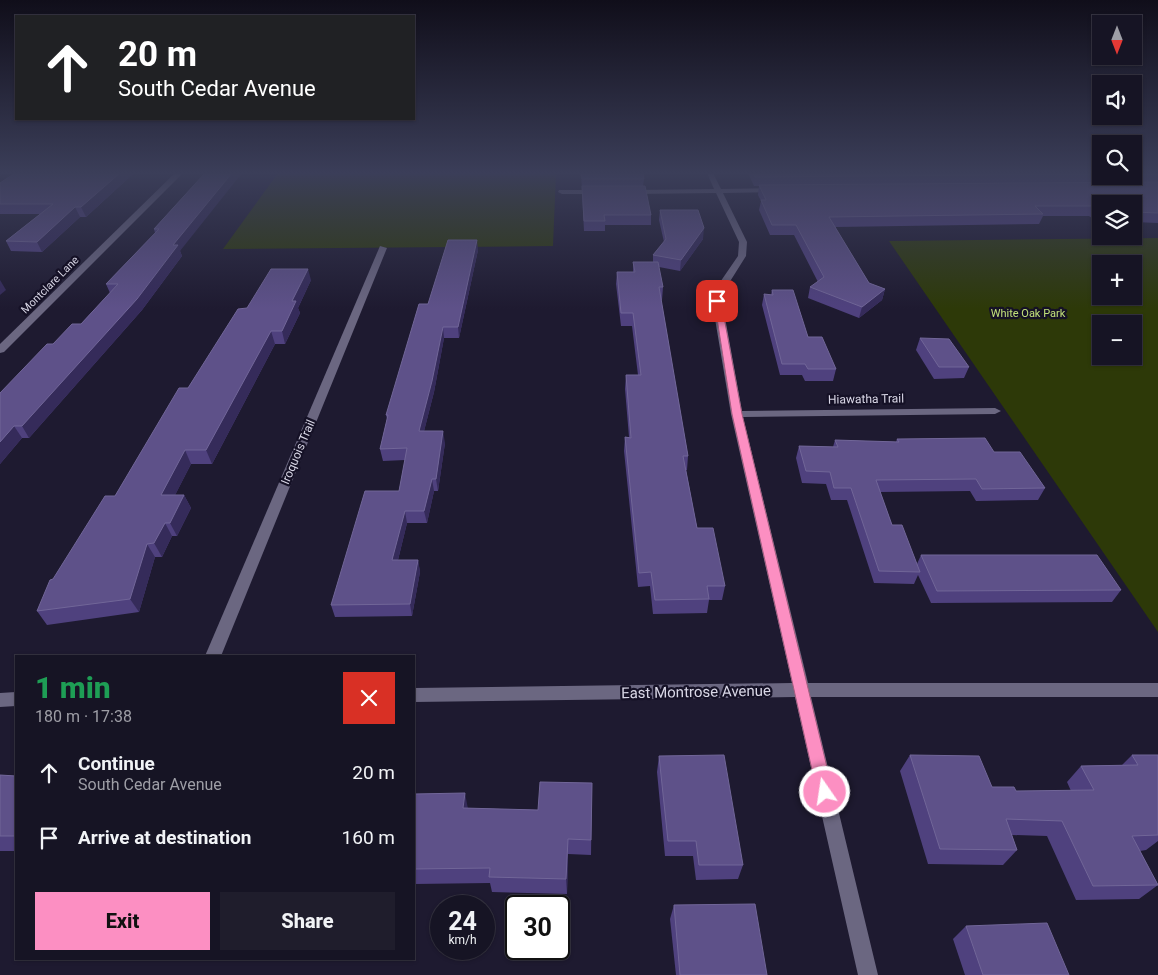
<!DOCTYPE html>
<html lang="en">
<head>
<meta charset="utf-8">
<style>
  :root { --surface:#161424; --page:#1f1d2c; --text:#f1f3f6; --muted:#9e9ea6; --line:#353341; --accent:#fc8fc2 }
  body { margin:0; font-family:Roboto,sans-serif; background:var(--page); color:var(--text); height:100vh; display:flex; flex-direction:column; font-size:19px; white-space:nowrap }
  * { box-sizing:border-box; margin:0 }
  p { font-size:16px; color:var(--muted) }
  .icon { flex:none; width:28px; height:28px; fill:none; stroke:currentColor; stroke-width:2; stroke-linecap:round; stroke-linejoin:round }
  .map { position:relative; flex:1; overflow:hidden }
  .side { position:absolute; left:15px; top:655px; width:400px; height:305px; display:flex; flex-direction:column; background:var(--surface); border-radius:0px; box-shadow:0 1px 4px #0004,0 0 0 1px var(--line) }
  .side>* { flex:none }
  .top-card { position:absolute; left:15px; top:15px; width:400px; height:105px; border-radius:0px; box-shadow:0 1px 4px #0004,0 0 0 1px var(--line); background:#202124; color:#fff; overflow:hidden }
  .needle { width:32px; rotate:180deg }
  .fabs { position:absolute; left:1092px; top:15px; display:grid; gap:10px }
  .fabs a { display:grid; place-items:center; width:50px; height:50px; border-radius:0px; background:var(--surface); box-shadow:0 1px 4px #0004,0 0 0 1px var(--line); font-size:25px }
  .speed { position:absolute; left:430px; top:895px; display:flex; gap:10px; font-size:25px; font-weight:700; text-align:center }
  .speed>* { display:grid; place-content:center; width:65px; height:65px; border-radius:50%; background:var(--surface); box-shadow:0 1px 4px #0004,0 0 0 1px var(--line); line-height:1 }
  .speed small { font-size:12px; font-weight:400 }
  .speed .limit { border:2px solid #111; border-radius:8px; background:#fff; color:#111 }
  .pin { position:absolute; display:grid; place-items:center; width:42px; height:42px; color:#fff; margin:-21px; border-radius:10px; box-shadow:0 2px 8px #0006 }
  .me { position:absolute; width:55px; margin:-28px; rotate:347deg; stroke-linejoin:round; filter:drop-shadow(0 0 4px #0008) }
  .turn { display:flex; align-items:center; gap:18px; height:105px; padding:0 20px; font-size:22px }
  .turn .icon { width:65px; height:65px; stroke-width:2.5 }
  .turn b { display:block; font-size:35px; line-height:42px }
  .round { display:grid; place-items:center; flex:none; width:52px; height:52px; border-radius:0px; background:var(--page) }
  .overview { display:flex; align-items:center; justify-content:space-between; height:85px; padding:0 20px }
  h1 { font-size:30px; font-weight:800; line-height:38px; color:#1e9e55 }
  .action { display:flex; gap:10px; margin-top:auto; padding:10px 20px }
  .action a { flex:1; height:58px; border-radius:0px; background:var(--accent); color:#111; font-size:20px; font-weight:800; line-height:58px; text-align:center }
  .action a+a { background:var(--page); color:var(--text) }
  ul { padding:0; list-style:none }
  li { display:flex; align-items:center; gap:15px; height:65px; padding:0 20px }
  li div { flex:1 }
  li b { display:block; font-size:19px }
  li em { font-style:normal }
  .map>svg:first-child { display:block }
  .green { fill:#2d3908; fill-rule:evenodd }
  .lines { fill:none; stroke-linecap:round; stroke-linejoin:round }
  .minor { fill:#6b6781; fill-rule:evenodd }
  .wall { fill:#4f417e }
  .shaded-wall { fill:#352b5a }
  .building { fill:#5e5189; stroke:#716698 }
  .route { fill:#fc8fc2; stroke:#a45d7e }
  .labels { text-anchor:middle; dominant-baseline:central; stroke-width:4.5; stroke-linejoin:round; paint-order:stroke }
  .far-street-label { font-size:11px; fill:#d9d7e6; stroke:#151126 }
  .far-park-label { font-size:11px; fill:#c2e17a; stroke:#151126 }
  .street-label { font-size:12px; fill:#d9d7e6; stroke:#151126 }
  .near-street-label { font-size:15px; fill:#d9d7e6; stroke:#151126 }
</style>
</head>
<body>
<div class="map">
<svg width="1158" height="975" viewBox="0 0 1158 975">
  <rect width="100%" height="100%" fill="#1e1a30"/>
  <g class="green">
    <path d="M278 173H556L553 246 223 249Z"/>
    <path d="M1158 238V632L889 241ZM1101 264H1134V296H1101ZM1101 324H1134V356H1101Z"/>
  </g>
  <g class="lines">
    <g class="minor">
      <path d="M175 173H183L4 352 0 353V344Z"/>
      <path d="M707 173H713L721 189 776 188 780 190 776 192 723 193 747 242 746 256 724 291 722 301 742 411 995 408 1001 411 995 414 743 417 808 683H1158V697H811L878 975H858L795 697 414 702V688L792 683 731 414 712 301 714 291 738 256 739 242 716 193 631 194 627 192 631 190 714 189Z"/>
      <path d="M559 190H598L602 192 598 194H562L558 192Z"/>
      <path d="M380 246 387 248 221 656H205Z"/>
      <path d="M16 692V706L0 707V693Z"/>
    </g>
  </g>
  <g class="wall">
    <path d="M15 173H134L86 217H80L42 252 11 251 6 241 40 214H0V183Z"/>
    <path d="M205 173 180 251 182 256 142 310 29 438H22L0 464V393L81 324 110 293 106 284 155 233 154 229Z"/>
    <path d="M581 173H680H643L644 179 643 186 651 215V225H605V231H584Z"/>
    <path d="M748 173H1101V176H1134V173H1158V223L1134 222V204H1101V218H1092L1089 216H1043L1039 224 835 227 869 283 885 289 882 300 859 318 808 298 810 287 818 282 794 235H770L759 210 761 201 758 195 759 186H754Z"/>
    <path d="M660 210 703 239 680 271 659 267 663 287 662 300H661L688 456 687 470H686L697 528 725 586 722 600H709L707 613 653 614 650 586 638 587 624 451 625 437H629L625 389 626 375H638L632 326H621L616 284 617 272H633V262H653V255L664 242 659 220Z"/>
    <path d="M478 250 459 338H444L434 392 424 431 445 443 438 491H434L427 523H407L398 560H418L420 572 412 616 335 617 331 605 399 491 405 460 383 461 380 449 387 419 386 415 428 304Z"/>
    <path d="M311 280 298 308 300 313 285 344H275L212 464H191L175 495H184L191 508 177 536H172L162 557H155L139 612 47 625 37 611 53 579 115 496 188 388 247 308Z"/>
    <path d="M772 290 808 337 836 369 833 381H805L802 375H780L762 305 764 294 771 295Z"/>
    <path d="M920 338 969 367 964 378 934 379 916 350Z"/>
    <path d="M897 439 994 452 1045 488 1038 500 976 501 970 491 880 492 892 525 917 564 921 555 1121 590 1112 602 931 603 918 575 914 584 874 583 847 500H831L826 484 802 483 796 458 799 446 833 447 835 440 896 442Z"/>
    <path d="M910 755 992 787 1016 791H1071L1067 782 1081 766 1122 765 1132 755H1158V841L1146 850 1140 851 1158 885 1139 899 1076 900 1047 836 1012 835 1017 850 1003 865 928 864 900 771Z"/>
    <path d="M659 756 743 865 738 879 696 880 693 856H665L657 772Z"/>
    <path d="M0 775 16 776V851H0Z"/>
    <path d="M592 783 591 855 568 854 567 894 492 892 490 883 414 884V794L468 808 538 810Z"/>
    <path d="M674 905 767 975H676L670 919Z"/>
    <path d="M966 926 1069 975H965L953 939Z"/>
  </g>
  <g class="shaded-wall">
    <path d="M120 173H134L86 217 81 207Z"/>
    <path d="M232 173H242L180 251 182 256 142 310 29 438 22 426 173 245Z"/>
    <path d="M75 207 80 217 42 252 37 242Z"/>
    <path d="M704 228 703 239 680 271 681 260Z"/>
    <path d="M477 240 478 250 459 338 458 327Z"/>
    <path d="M308 269 311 280 298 308 300 313 285 344 282 331 292 301Z"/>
    <path d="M0 280 6 290 0 295Z"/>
    <path d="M885 289 882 300 859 318 862 307Z"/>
    <path d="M443 327 444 338 434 392 421 443 419 431Z"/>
    <path d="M271 331 275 344 212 464 206 450Z"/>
    <path d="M14 426 22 438 0 464V442Z"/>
    <path d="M443 431 445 443 438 491 436 479Z"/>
    <path d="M185 450 191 464 168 509 161 495Z"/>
    <path d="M432 479 434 491 427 523 424 511Z"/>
    <path d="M184 495 191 508 177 536 170 523Z"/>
    <path d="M405 511 407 523 395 572 392 560Z"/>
    <path d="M165 523 172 536 162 557 154 543Z"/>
    <path d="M147 544 155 557 139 612 130 599Z"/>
    <path d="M418 560 420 572 412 616 410 604Z"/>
    <path d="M465 793 468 809 463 808Z"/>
    <path d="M568 839V854L567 894 566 879Z"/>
  </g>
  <g class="building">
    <path d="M15 173H120L81 207H75L37 242 6 241 53 204H0V183Z"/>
    <path d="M205 173H232L173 245H178L137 299 22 426H14L0 442V393L47 344H53L72 324H81L118 284H106L159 229H154Z"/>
    <path d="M581 173H643L644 179H582Z"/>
    <path d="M753 173H1101V174L755 177Z"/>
    <rect x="1134" y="173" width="24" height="1"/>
    <path d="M1158 182V213L1134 212V204H1101V208H1097L1094 206H1035L1043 214 829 217 869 283 885 289 862 307 810 287 824 277 796 225H772L761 200H766L759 185Z"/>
    <path d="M582 186H645L651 215H604L605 221H584Z"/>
    <path d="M660 210H698L704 228 681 260 653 255 666 239Z"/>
    <path d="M448 240H477L458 327H443L432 381 419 431H443L436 479H432L424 511H405L392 560H418L410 604 331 605 365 491H399L407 448 380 449 388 415H386L419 304H428Z"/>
    <path d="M633 262H658L663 287H659L688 456H683L697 528H713L725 586H707L709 599 655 600 651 572 639 573 625 437 631 438 626 375H641L633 313H621L617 272H635Z"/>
    <path d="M271 269H308L292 301H296L282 331H271L206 450H185L161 495H184L170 523H165L154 543 147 544 130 599 37 611 50 580 53 579 105 496H115L179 388H188L238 309 247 308Z"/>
    <path d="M772 290H793L808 337H822L836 369H808L805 364H782L764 294 773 295Z"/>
    <path d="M920 338 949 339 969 367H939Z"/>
    <path d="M985 438 994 452H1020L1045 488 982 489 976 479 876 480 892 525H902L920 572 879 571 851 488H834L830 472 806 471 799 446 838 447 835 440 899 442 897 439Z"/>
    <path d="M921 555H1097L1121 590 937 591Z"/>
    <path d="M724 755 743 865H699L696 841H668L659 756Z"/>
    <path d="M910 755 979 756 992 787H1014L1016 791 1094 790 1081 766 1138 765 1132 755H1158V835L1132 836 1158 885 1093 886 1062 821 1006 819 1017 850 940 849Z"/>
    <path d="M0 775 16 776V836H0Z"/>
    <path d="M540 782 592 783 591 840 568 839 566 879 489 877 490 868 414 869V794L465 793 463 808 538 810Z"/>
    <path d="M755 904 767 975H680L674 905Z"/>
    <path d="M1047 923 1069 975H983L966 926Z"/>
  </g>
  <linearGradient id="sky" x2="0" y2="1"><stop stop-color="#100e1a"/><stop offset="0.56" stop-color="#3b3e59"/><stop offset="1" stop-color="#3b3e59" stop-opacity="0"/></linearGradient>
  <rect width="1158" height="309" fill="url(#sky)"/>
  <path class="route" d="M714 299 721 301 742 414 833 792 831 798 825 800 820 798 817 792 732 414Z"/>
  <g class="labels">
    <g class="far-street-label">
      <text transform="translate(50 285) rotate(-45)">Montclare Lane</text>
    </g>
    <g class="far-park-label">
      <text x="1028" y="313">White Oak Park</text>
    </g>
    <g class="street-label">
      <text transform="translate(866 399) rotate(-1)">Hiawatha Trail</text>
      <text transform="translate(298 452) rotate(-67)">Iroquois Trail</text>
    </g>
    <g class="near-street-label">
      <text transform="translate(696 692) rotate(-1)">East Montrose Avenue</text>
    </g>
  </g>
</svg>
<div class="fabs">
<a><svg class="needle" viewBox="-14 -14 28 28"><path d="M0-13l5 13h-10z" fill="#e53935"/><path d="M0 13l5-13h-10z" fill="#9e9ea6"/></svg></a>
<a><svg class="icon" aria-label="sound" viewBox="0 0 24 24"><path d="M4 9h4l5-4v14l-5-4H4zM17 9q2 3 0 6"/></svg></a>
<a><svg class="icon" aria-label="search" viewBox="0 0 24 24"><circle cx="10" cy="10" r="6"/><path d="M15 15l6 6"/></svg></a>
<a><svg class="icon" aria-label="layers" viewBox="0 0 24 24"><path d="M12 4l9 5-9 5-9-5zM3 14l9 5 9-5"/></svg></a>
<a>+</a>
<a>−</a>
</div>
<div class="speed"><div>24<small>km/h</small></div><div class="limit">30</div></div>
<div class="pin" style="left:717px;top:301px;background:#d93025"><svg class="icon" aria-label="arrive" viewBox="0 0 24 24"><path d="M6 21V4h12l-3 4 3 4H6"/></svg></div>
<svg class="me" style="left:825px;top:792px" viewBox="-20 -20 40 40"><circle r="17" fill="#fc8fc2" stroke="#fff" stroke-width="3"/><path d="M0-11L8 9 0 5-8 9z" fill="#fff"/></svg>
<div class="top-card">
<div class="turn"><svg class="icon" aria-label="ahead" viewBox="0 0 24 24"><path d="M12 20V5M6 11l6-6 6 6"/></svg><div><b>20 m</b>South Cedar Avenue</div></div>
</div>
<section class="side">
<div class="overview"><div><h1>1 min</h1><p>180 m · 17:38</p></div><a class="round" style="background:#d93025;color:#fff"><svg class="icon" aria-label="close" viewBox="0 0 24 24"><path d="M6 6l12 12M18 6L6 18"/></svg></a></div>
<ul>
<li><svg class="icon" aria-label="ahead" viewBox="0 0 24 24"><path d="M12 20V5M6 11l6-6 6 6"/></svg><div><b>Continue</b><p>South Cedar Avenue</p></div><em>20 m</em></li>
<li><svg class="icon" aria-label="arrive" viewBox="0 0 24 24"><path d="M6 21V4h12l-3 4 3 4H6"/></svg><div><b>Arrive at destination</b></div><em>160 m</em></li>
</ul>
<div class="action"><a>Exit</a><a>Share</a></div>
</section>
</div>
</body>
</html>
